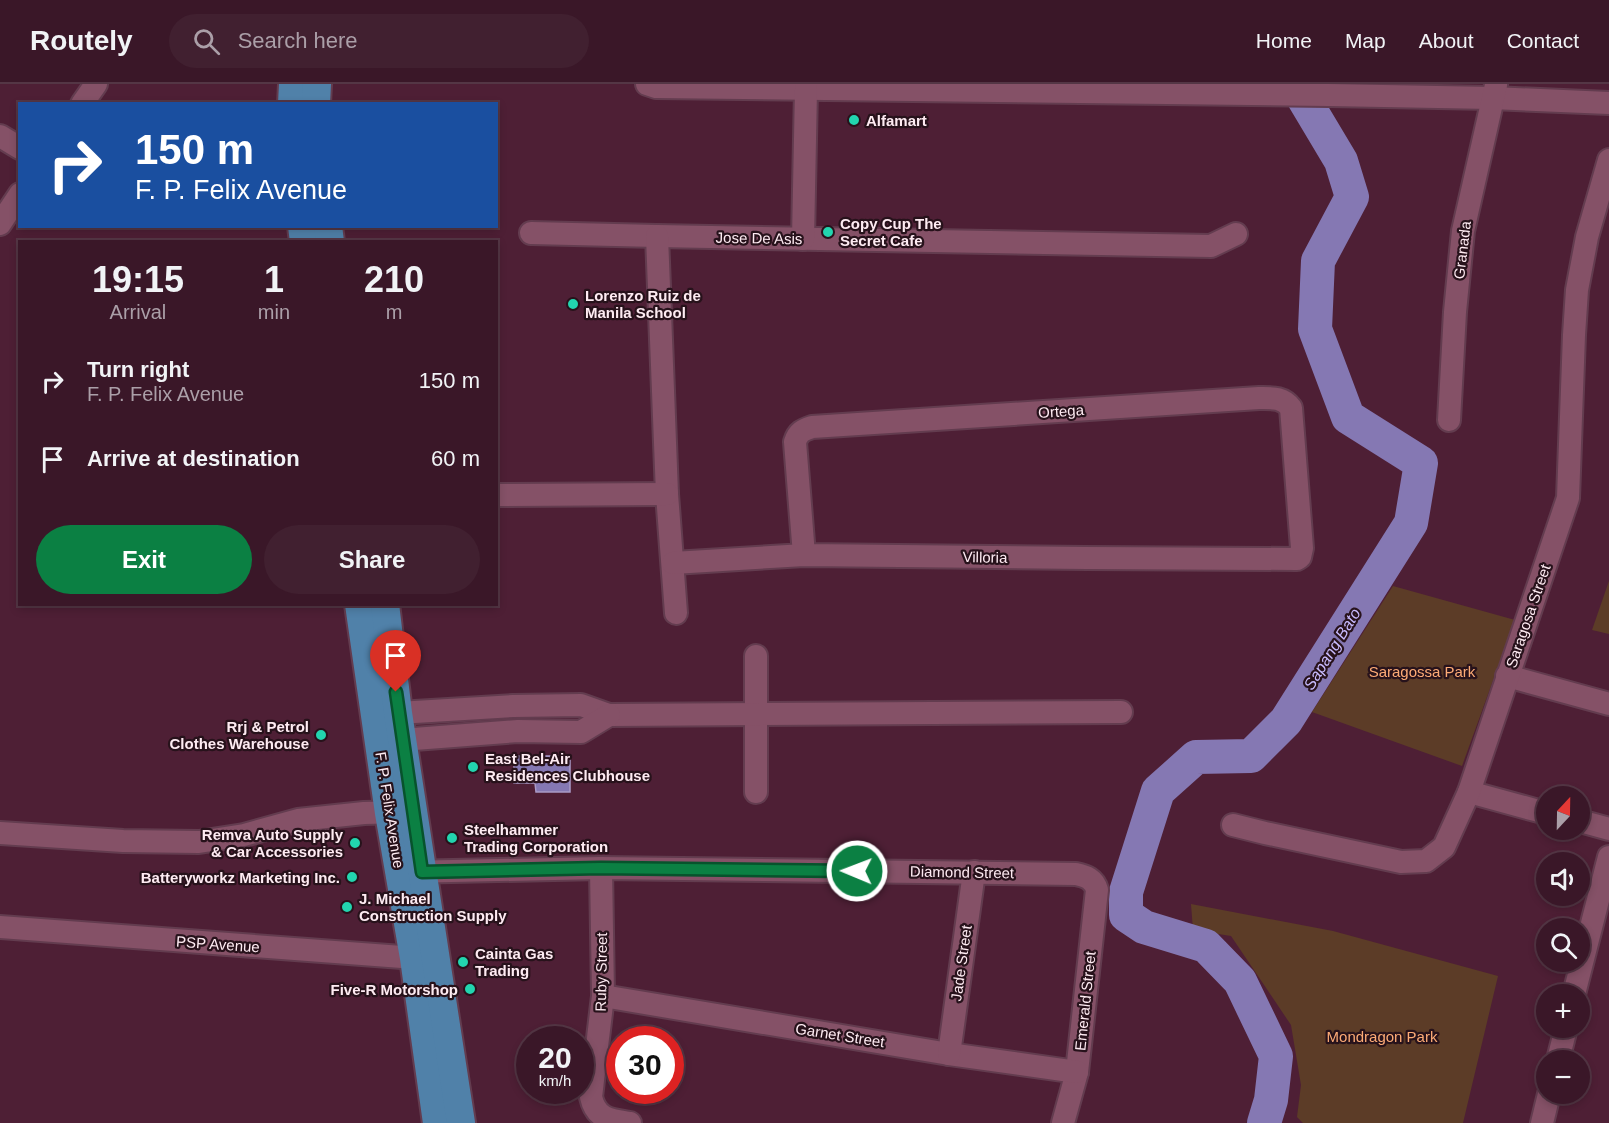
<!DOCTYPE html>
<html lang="en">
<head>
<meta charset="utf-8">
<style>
  :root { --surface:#3a1728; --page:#412030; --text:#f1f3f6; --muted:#ab9fa8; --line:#543645; --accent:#0b8043 }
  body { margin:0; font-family:Helvetica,sans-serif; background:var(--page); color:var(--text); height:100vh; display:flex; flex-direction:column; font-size:22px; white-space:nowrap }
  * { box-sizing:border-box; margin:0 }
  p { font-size:20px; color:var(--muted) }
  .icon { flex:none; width:33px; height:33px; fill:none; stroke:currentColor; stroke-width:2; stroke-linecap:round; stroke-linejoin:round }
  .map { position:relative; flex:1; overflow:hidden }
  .drawer { position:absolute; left:18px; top:156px; width:480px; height:366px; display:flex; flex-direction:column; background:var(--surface); border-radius:0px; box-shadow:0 3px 9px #0003,0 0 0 2px var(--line) }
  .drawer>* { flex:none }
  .hud { position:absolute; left:18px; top:18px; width:480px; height:126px; border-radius:0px; box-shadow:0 3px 9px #0003,0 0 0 2px var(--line); background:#1a4fa0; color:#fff; overflow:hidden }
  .needle { width:39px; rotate:22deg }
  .controls { position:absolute; left:1536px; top:702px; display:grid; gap:12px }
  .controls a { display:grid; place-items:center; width:54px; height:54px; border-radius:50%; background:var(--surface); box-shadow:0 3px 9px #0003,0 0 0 2px var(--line); font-size:30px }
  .speed { position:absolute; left:516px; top:942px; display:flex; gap:12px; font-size:30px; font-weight:700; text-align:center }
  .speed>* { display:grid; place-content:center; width:78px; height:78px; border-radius:50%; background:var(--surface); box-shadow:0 3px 9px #0003,0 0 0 2px var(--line); line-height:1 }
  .speed small { font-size:15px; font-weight:400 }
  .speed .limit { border:9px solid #d22; background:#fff; color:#111 }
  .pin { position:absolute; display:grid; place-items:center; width:51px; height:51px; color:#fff; margin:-62px -26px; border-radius:50% 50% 50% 0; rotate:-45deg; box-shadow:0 0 6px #0007 }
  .pin .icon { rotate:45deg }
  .me { position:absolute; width:66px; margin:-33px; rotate:271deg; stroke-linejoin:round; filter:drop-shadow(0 0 4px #0008) }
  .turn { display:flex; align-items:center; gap:21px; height:126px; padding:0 18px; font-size:27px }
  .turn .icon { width:78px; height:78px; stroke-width:2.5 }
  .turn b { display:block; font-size:42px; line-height:51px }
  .eta { display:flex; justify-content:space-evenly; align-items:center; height:102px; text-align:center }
  .eta b { font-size:36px; font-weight:600; line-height:42px }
  .cta { display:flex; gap:12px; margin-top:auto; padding:12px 18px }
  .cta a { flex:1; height:69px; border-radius:36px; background:var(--accent); color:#fff; font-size:24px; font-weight:600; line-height:69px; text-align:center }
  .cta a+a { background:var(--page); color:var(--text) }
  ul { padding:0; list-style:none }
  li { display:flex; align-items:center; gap:18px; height:78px; padding:0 18px }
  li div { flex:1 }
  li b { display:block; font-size:22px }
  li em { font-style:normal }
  header { display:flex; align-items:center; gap:36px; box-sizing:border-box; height:84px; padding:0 30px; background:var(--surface); border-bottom:2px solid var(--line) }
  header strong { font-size:28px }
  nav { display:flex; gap:33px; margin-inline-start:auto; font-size:21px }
  .search { width:420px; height:54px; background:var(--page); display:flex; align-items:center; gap:15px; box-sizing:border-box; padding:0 21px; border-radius:33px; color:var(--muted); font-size:22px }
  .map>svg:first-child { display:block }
  .green { fill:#5c3c27 }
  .water { fill:#8578b3; stroke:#a99ac6; stroke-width:1.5 }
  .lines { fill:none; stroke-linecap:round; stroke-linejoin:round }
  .river { stroke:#8578b3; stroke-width:34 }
  .minor-casing { stroke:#633c4f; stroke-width:26 }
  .major-casing { stroke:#633c4f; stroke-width:32 }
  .minor { stroke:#855167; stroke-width:22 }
  .major { stroke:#5081a9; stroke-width:28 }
  .route-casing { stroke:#07532c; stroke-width:15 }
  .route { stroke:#0b8043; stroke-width:10 }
  .poi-dot { fill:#22d5af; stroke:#27121b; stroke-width:2 }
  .labels { text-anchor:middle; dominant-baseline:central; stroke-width:4.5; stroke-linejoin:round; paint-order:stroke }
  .poi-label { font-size:15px; font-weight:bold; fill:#feebf2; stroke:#27121b; text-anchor:start }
  .street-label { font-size:15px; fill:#feebf2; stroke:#27121b }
  .park-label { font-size:15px; fill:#fdab76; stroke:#27121b }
  .water-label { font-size:16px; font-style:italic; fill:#c8bbfe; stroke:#27121b }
</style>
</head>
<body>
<header>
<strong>Routely</strong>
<div class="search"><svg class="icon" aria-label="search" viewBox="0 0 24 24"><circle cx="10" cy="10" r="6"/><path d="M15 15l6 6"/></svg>Search here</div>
<nav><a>Home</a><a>Map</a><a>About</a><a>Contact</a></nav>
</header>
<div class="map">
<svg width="1609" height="1039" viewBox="0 0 1609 1039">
  <rect width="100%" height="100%" fill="#4e1f35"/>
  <g class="green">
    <path d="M1609 497V550L1592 546Z"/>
    <path d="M1393 502 1515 536 1462 682 1312 628Z"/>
    <path d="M1191 820 1333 847 1498 892 1463 1039H1303L1297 1033 1301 1001 1291 941 1231 852 1193 846Z"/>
  </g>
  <path class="water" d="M514 672H570V708H536L535 699H514Z"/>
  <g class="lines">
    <path class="river" d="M1264 1039 1271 1016 1276 972 1240 897 1206 862 1144 843 1126 831V808L1158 707 1196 673 1251 672 1286 637 1411 439 1421 379 1348 333 1315 245 1318 177 1352 113 1341 77 1295 0"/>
    <g class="minor-casing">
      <g id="minor">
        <path d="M647 0 656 3 1329 11 1492 14 1609 19"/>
        <path d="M82 20 96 0"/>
        <path d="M0 52 20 64"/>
        <path d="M0 140 20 110"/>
        <path d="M531 149 657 152 1211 162 1236 150"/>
        <path d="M657 152 667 410 676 529"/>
        <path d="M803 155 806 5"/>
        <path d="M1449 336 1455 228 1463 147 1496 1"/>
        <path d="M496 411 667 410"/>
        <path d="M673 479 804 471 1087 474 1297 475 1300 473 1302 464 1291 324C1283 313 1272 314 1259 314L812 343C803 346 798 348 795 358L804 471"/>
        <path d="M756 572V708"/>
        <path d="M1507 592 1609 620"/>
        <path d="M398 629 513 622 581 621 609 631 1121 628"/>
        <path d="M388 657 518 647 581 648 609 631"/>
        <path d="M1469 708 1546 729"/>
        <path d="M1580 737 1609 745"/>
        <path d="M1233 741 1265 749 1401 778 1426 777 1444 763 1469 708 1568 414 1574 251 1577 206 1587 153 1609 76"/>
        <path d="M0 749 123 757 199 758 244 751 298 736 364 729 403 728"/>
        <path d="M601 784 603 912 591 1013C596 1035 610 1036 630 1039"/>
        <path d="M406 788 601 784 1076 790C1086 792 1094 795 1097 806L1077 988 1063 1039"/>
        <path d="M0 843 429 875"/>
        <path d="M1574 910 1609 773"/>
        <path d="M603 912 949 970 1077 988"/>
        <path d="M949 970 974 788"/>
        <path d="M1558 976 1566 944"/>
        <path d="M1542 1039 1549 1010"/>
      </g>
    </g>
    <g class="major-casing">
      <g id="major">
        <path d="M292 20 293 0"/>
        <path d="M316 20 317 0"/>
        <path d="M302 142 304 158"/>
        <path d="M328 142 330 158"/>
        <path d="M359 520 389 729 414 874 437 1039"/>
        <path d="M385 520 398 629 461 1039"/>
      </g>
    </g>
    <use href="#minor" class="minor"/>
    <use href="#major" class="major"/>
  </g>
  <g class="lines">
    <g class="route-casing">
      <path id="route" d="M396 608 422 788 601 784 857 787"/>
    </g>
    <use href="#route" class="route"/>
  </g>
  <g class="poi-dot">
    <circle cx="854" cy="36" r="6"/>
    <circle cx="828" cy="148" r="6"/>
    <circle cx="573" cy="220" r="6"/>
    <circle cx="321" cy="651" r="6"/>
    <circle cx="473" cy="683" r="6"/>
    <circle cx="452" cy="754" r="6"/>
    <circle cx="355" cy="759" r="6"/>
    <circle cx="352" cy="793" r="6"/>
    <circle cx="347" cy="823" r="6"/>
    <circle cx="463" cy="878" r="6"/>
    <circle cx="470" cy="905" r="6"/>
  </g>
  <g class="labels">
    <g class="poi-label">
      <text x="866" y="36">Alfamart</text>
      <text x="840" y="139">Copy Cup The<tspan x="840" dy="17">Secret Cafe</tspan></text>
      <text x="585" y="211">Lorenzo Ruiz de<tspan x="585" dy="17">Manila School</tspan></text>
      <text x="309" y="642" text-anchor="end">Rrj &amp; Petrol<tspan x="309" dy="17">Clothes Warehouse</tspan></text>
      <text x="485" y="674">East Bel-Air<tspan x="485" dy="17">Residences Clubhouse</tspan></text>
      <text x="464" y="745">Steelhammer<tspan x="464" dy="17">Trading Corporation</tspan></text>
      <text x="343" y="750" text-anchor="end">Remva Auto Supply<tspan x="343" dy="17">&amp; Car Accessories</tspan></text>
      <text x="340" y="793" text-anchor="end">Batteryworkz Marketing Inc.</text>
      <text x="359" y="814">J. Michael<tspan x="359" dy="17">Construction Supply</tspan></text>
      <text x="475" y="869">Cainta Gas<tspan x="475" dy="17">Trading</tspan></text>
      <text x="458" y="905" text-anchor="end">Five-R Motorshop</text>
    </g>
    <g class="street-label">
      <text transform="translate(759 154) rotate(1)">Jose De Asis</text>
      <text transform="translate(1462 166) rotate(-83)">Granada</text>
      <text transform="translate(1061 327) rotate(-4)">Ortega</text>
      <text transform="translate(985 473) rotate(1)">Villoria</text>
      <text transform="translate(1528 532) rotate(-71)">Saragosa Street</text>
      <text transform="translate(390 726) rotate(81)">F. P. Felix Avenue</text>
      <text transform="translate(962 788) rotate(1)">Diamond Street</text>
      <text transform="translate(218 860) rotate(4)">PSP Avenue</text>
      <text transform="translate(961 879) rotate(-82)">Jade Street</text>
      <text transform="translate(601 888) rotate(-89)">Ruby Street</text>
      <text transform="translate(1085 917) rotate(-84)">Emerald Street</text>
      <text transform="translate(840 951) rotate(9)">Garnet Street</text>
    </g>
    <g class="park-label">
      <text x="1422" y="587">Saragossa Park</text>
      <text x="1382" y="952">Mondragon Park</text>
    </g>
    <g class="water-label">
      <text transform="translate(1332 565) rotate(-58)">Sapang Bato</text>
    </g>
  </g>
</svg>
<div class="controls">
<a><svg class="needle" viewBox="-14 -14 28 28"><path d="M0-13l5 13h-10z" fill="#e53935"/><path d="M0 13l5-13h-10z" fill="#ab9fa8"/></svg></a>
<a><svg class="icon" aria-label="sound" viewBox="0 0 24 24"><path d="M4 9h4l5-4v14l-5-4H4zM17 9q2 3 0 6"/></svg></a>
<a><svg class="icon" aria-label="search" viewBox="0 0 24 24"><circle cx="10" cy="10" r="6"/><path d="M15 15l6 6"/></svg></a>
<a>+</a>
<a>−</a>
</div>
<div class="speed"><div>20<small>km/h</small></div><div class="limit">30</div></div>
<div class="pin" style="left:396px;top:608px;background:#d93025"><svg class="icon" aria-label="arrive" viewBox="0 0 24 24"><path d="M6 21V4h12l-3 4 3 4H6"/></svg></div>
<svg class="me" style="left:857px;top:787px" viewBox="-20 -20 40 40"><circle r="17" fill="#0b8043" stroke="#fff" stroke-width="3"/><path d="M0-11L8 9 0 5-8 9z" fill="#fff"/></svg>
<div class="hud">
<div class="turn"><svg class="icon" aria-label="right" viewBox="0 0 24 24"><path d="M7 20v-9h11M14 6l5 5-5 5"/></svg><div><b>150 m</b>F. P. Felix Avenue</div></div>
</div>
<section class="drawer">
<div class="eta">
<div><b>19:15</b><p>Arrival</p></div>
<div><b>1</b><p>min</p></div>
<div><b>210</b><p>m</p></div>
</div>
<ul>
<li><svg class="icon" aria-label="right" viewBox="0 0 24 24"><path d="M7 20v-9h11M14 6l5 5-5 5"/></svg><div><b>Turn right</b><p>F. P. Felix Avenue</p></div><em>150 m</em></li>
<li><svg class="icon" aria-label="arrive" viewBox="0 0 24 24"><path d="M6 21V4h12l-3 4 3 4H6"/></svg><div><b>Arrive at destination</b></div><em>60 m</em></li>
</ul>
<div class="cta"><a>Exit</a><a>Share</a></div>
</section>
</div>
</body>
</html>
